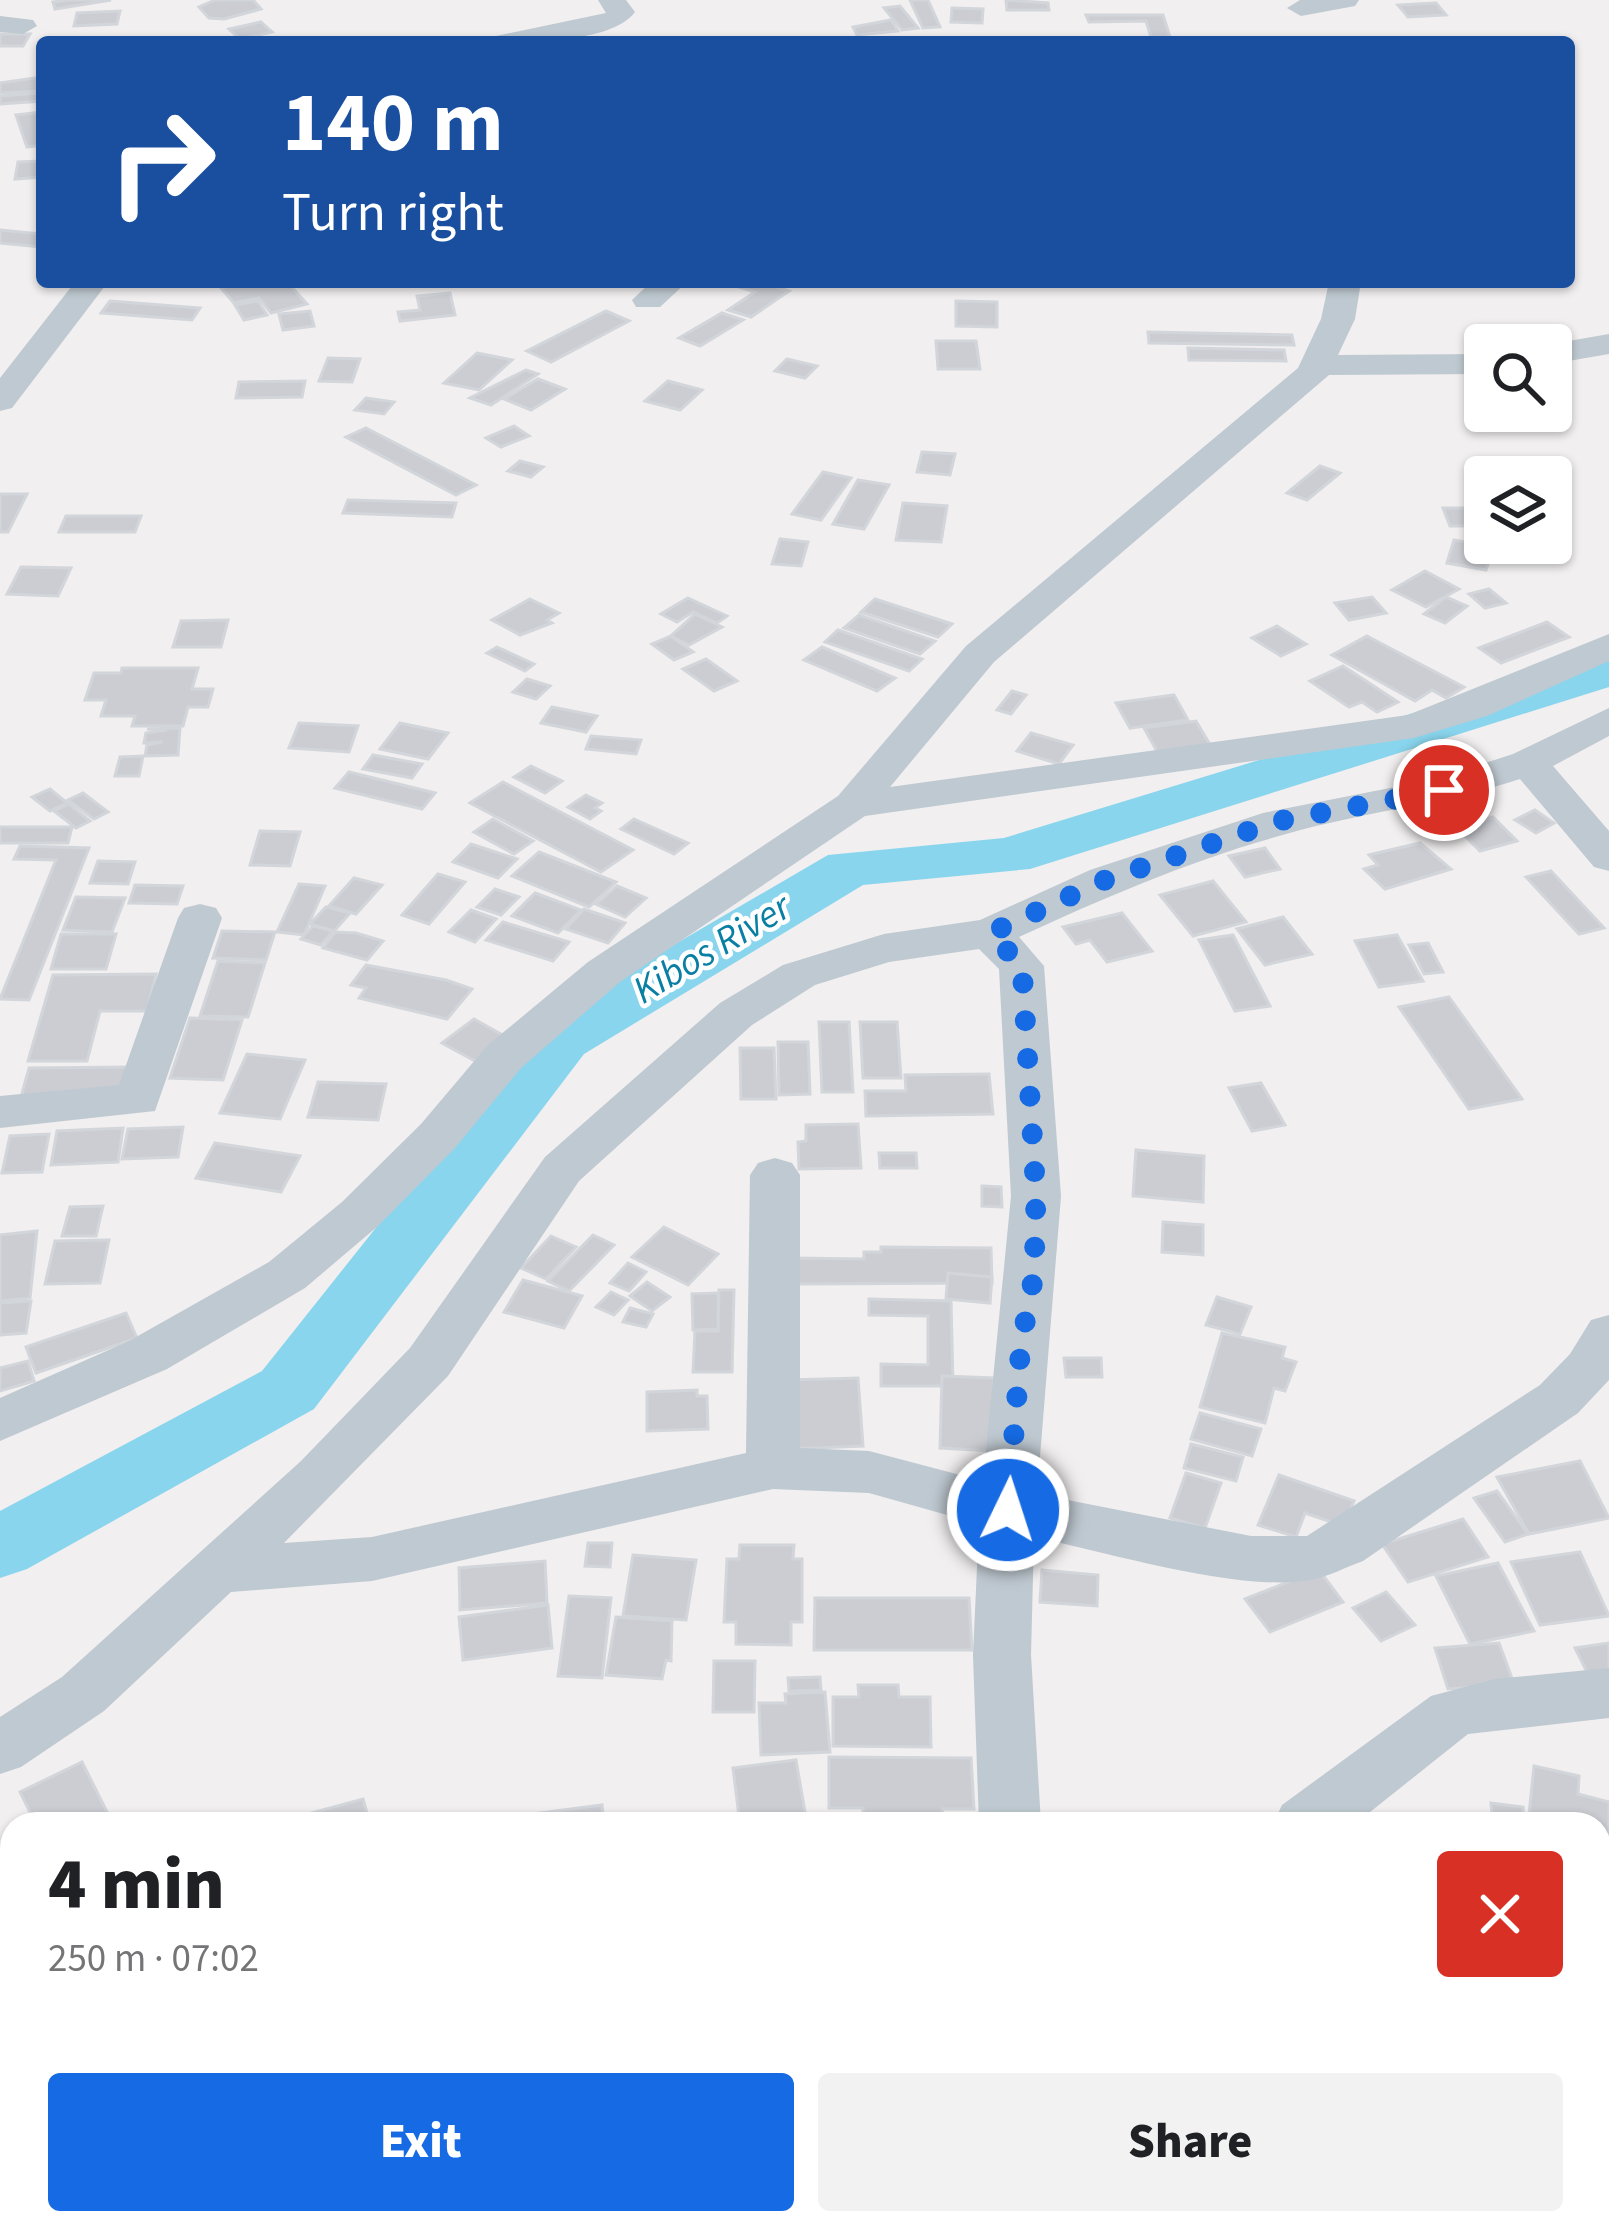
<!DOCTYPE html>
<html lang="en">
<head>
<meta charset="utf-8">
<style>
  :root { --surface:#fff; --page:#f2f2f2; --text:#202124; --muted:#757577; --accent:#166ae3 }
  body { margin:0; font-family:"Source Sans 3",sans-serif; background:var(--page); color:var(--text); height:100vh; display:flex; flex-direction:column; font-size:45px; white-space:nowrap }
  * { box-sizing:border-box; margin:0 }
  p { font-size:39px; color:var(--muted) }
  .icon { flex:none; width:66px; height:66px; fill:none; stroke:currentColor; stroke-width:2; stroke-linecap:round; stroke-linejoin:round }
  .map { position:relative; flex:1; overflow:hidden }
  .sheet { position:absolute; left:0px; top:1812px; width:1611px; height:423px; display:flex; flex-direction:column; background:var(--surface); border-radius:36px 36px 0 0; box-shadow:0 3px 9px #0004 }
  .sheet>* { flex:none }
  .top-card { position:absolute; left:36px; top:36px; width:1539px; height:252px; border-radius:12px; box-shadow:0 3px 9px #0004; background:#1a4fa0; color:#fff; overflow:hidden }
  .fabs { position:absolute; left:1464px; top:324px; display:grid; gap:24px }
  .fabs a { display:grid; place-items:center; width:108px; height:108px; border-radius:12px; background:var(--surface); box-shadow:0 3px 9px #0004; font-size:60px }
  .pin { position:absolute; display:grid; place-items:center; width:102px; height:102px; color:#fff; margin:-51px; border:6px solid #fff; border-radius:50%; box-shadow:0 3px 12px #0007 }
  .me { position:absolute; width:132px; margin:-66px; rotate:4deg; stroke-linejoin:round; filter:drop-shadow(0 0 9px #0008) }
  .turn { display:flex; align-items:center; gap:42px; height:252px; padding:0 48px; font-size:54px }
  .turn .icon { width:156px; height:156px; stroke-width:2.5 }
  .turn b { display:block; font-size:84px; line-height:102px }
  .round { display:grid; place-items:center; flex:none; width:126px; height:126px; border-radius:12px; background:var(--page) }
  .overview { display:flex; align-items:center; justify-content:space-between; height:204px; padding:0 48px }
  h1 { font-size:72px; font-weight:800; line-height:90px }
  .cta { display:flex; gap:24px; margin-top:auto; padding:24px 48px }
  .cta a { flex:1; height:138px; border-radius:12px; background:var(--accent); color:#fff; font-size:48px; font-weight:800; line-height:138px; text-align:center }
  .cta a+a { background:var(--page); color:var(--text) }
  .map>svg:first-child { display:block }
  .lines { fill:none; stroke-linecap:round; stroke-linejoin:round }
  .river { fill:#89d5ed; fill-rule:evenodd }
  .building { fill:#cbcdd3; stroke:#d2d5da; stroke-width:3 }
  .minor { fill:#bfc9d1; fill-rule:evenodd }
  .route { stroke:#166ae3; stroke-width:21; stroke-dasharray:0 37.8 }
  .labels { text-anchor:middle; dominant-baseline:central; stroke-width:9; stroke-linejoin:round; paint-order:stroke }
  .water-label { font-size:39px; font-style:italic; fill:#0a7fa4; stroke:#fff }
</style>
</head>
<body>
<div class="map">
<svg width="1609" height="2233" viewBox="0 0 1609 2233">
  <rect width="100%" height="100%" fill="#f1efef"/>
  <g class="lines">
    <path class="river" d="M1609 653V687L1030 869 863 885 584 1054 314 1409 27 1569 0 1578V1511L262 1371 538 1024 828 855 1004 838Z"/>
  </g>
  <g class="building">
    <path d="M111 0 55 9 53 2 69 0Z"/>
    <path d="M253 0 261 9 224 19 209 18 199 7 215 0Z"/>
    <path d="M910 0H928L940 27 923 28Z"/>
    <path d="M1006 0 1048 3 1049 10H1007Z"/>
    <path d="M1436 3 1446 15 1408 17 1398 5Z"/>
    <path d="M900 6 918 28 902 30 884 8Z"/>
    <path d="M952 8 983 9 982 23 951 22Z"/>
    <path d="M120 11 117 24 74 26 77 13Z"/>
    <path d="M1086 15H1163L1170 37H1151L1146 21 1089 22Z"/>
    <path d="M891 20 898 31 857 35 853 27Z"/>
    <path d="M261 22 272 32 240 39 229 29Z"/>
    <path d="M0 34H30L23 46H0Z"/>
    <path d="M42 77V91L0 93V83Z"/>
    <path d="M42 93V101L0 104V96Z"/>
    <path d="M42 112V145L27 147 16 115Z"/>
    <path d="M42 161V177L15 179 18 162Z"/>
    <path d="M0 230 42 234V247L0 243Z"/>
    <path d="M247 282H287L307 304 271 313 259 298 234 303 221 288Z"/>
    <path d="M738 282H759L789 291 751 317 728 310 755 292 733 285Z"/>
    <path d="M450 293 455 315 400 321 398 312 420 310 417 296Z"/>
    <path d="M110 301 200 308 192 320 101 313Z"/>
    <path d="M258 301 267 315 244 320 235 305Z"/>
    <path d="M956 301 997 302V327L956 326Z"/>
    <path d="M310 311 314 326 283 330 279 314Z"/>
    <path d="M606 311 629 321 551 362 527 351Z"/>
    <path d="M722 313 743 320 700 346 679 338Z"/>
    <path d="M1148 332 1292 335 1294 345 1149 343Z"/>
    <path d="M936 341H976L980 369H938Z"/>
    <path d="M1188 348 1284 350 1286 361 1189 360Z"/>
    <path d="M477 353 512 360 479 390 444 383Z"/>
    <path d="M328 358 360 359 352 382 319 381Z"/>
    <path d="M787 359 817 366 805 378 775 371Z"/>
    <path d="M526 370 538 374 491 405 470 398Z"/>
    <path d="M538 379 565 389 531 410 504 399Z"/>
    <path d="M305 381 302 397 236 398 239 382Z"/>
    <path d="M668 381 702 390 680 410 645 401Z"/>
    <path d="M366 398 394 402 384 414 355 410Z"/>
    <path d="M514 426 529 436 501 447 486 438Z"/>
    <path d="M366 428 476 485 456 495 346 437Z"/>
    <path d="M922 452 955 454 950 475 917 472Z"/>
    <path d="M520 461 543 467 531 477 508 471Z"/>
    <path d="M1320 466 1340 473 1307 500 1287 493Z"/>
    <path d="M823 472 851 478 821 520 792 514Z"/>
    <path d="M858 480 889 485 864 529 833 524Z"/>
    <path d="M0 494H27L8 532H0Z"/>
    <path d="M348 500 456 503 452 517 343 513Z"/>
    <path d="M903 503 947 506 941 542 896 540Z"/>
    <path d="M1443 508H1467L1474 526H1450Z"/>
    <path d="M66 516H141L135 532H59Z"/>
    <path d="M780 539 808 542 801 566 772 564Z"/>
    <path d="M1454 540 1494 547 1486 570 1447 563Z"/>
    <path d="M21 567 71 568 58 596 7 594Z"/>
    <path d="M1425 571 1459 589 1426 607 1392 590Z"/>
    <path d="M1489 589 1506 603 1485 608 1469 594Z"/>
    <path d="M1372 597 1386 613 1349 620 1335 603Z"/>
    <path d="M1446 597 1467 606 1445 623 1424 614Z"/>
    <path d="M688 598 727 616 717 623 693 612 677 622 661 614Z"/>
    <path d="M530 599 559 613 547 620 552 623 520 635 492 620Z"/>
    <path d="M875 599 952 624 938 637 861 612Z"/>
    <path d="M695 614 722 627 689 645 671 636Z"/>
    <path d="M859 615 935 641 920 654 844 628Z"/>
    <path d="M228 620 221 647H173L181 621Z"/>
    <path d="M1547 622 1569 637 1501 663 1479 648Z"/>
    <path d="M1277 626 1306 644 1281 656 1252 638Z"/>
    <path d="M838 630 922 659 909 671 825 642Z"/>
    <path d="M671 636 693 652 674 660 652 644Z"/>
    <path d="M1367 636 1464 687 1446 698 1432 690 1415 701 1332 655Z"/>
    <path d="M497 647 534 664 525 671 487 653Z"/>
    <path d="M822 647 895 678 877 691 804 660Z"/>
    <path d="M706 659 737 681 714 691 683 669Z"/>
    <path d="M1343 666 1398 702 1377 712 1362 702 1349 707 1310 681Z"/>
    <path d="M122 668H198L192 689H213L208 707H188L183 726H132L135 716H101L106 700H85L94 673H121Z"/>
    <path d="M527 679 550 686 536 699 513 692Z"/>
    <path d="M1012 691 1026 695 1011 714 997 710Z"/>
    <path d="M1174 695 1188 720 1130 728 1116 703Z"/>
    <path d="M552 707 597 716 586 732 541 723Z"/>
    <path d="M1196 721 1212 748 1159 755 1144 728Z"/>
    <path d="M299 723 358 726 349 752 289 748Z"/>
    <path d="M400 723 448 733 428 759 380 749Z"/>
    <path d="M180 728 178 755 145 756 147 745 162 742 144 743 146 733 167 730 147 729Z"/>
    <path d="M1031 733 1073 745 1059 764 1017 751Z"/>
    <path d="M591 736 641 740 636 754 586 749Z"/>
    <path d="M373 755 422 764 412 778 363 769Z"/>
    <path d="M143 756 139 776H115L120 757Z"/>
    <path d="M531 766 562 781 545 793 514 777Z"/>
    <path d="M349 772 435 793 422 809 335 788Z"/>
    <path d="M503 782 633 850 601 872 470 803Z"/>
    <path d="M50 789 67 803 50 811 32 797Z"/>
    <path d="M83 793 108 812 94 819 68 800Z"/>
    <path d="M586 795 602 803 595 808 601 811 590 819 568 807Z"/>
    <path d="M69 804 90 821 76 828 54 811Z"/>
    <path d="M1535 810 1554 823 1536 833 1515 820Z"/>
    <path d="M1493 817 1517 841 1480 851 1457 828Z"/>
    <path d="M493 819 533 841 514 854 474 832Z"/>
    <path d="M634 819 688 843 674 854 621 829Z"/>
    <path d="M0 827H72L68 843H0Z"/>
    <path d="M260 831 300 832 290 866 250 865Z"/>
    <path d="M1420 843 1451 869 1385 889 1364 869 1378 865 1369 855Z"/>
    <path d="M471 844 517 859 498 878 453 862Z"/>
    <path d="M20 846 89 848 29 1000 0 999 56 860 14 859Z"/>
    <path d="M1265 848 1280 869 1245 877 1229 856Z"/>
    <path d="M539 852 616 882 589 907 512 876Z"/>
    <path d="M98 861 135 862 128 884 90 883Z"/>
    <path d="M1551 871 1604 928 1579 934 1526 877Z"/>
    <path d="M438 874 465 882 429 924 402 915Z"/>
    <path d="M354 878 382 885 356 914 329 906Z"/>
    <path d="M1213 881 1246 922 1193 936 1160 895Z"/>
    <path d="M299 884 325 886 304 935 277 932Z"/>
    <path d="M135 885 183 886 177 904 129 903Z"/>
    <path d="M617 886 646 898 625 917 596 904Z"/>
    <path d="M495 889 519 897 501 915 477 907Z"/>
    <path d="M535 893 581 910 558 933 512 916Z"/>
    <path d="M76 897 125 898 112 932 63 930Z"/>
    <path d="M326 907 350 913 334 931 310 924Z"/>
    <path d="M584 909 625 923 608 943 566 929Z"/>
    <path d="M471 910 496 919 475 942 449 932Z"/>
    <path d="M1122 913 1152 951 1107 962 1090 940 1076 944 1063 927Z"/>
    <path d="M1283 917 1312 954 1265 965 1237 929Z"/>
    <path d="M503 922 569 942 553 961 486 940Z"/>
    <path d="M313 926 333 931 321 945 301 939Z"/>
    <path d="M222 931 275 932 266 960 213 958Z"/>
    <path d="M335 932 356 933 383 941 367 960 323 948Z"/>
    <path d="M61 934H116L106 969H51Z"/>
    <path d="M1233 935 1270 1006 1235 1011 1199 940Z"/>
    <path d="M1397 935 1423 981 1379 987 1355 941Z"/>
    <path d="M1428 943 1443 972 1424 974 1409 945Z"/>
    <path d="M218 961 265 963 248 1017 200 1016Z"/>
    <path d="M366 965 446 980 472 989 447 1019 359 998 366 988 351 985Z"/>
    <path d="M156 974 147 1011H100L87 1061H28L53 975Z"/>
    <path d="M1449 997 1522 1099 1469 1109 1399 1007Z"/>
    <path d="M190 1018 242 1020 223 1080 170 1078Z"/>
    <path d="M474 1019 506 1037 475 1061 442 1043Z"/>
    <path d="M819 1022H849L853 1092H822Z"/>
    <path d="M860 1022H897L901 1078H863Z"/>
    <path d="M778 1042H808L810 1094 779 1095Z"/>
    <path d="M740 1048H774L776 1099H741Z"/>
    <path d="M247 1054 305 1060 280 1119 220 1113Z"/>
    <path d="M131 1067 122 1100 20 1101 29 1068Z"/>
    <path d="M989 1074 993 1114 866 1116 865 1091H906L905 1075Z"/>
    <path d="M318 1082 386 1084 378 1120 308 1117Z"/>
    <path d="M1261 1083 1285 1125 1252 1131 1229 1088Z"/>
    <path d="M858 1124 861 1168 799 1169 798 1142 806 1141V1125Z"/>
    <path d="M183 1127 178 1157 122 1159 128 1129Z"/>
    <path d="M123 1128 118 1162 51 1165 57 1131Z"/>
    <path d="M49 1134 42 1172 2 1173 10 1136Z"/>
    <path d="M215 1143 300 1156 281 1192 196 1178Z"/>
    <path d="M1136 1150 1204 1156 1203 1202 1133 1196Z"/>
    <path d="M879 1153H916L917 1168H880Z"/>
    <path d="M982 1186 1001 1187 1002 1207 982 1206Z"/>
    <path d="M103 1206 96 1236H62L70 1207Z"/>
    <path d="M1163 1222 1203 1225V1255L1162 1252Z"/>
    <path d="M664 1227 718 1254 688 1285 632 1257Z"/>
    <path d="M37 1231 30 1298 0 1301V1235Z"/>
    <path d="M593 1235 614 1245 569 1291 548 1281Z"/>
    <path d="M551 1236 576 1247 546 1279 521 1268Z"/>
    <path d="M109 1240 100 1283 45 1284 55 1241Z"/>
    <path d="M881 1247 991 1248 992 1283 792 1284 793 1258 864 1259V1252H881Z"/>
    <path d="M628 1263 646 1272 629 1291 610 1283Z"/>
    <path d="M948 1273 992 1277 990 1303 946 1299Z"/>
    <path d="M523 1280 582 1296 564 1328 504 1312Z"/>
    <path d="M647 1282 670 1297 652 1311 630 1296Z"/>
    <path d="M719 1290H734L732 1372H693L695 1331H718Z"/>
    <path d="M611 1292 628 1300 614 1315 596 1307Z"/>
    <path d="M718 1293V1329L693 1330 692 1294Z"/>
    <path d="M1217 1297 1251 1307 1240 1334 1206 1325Z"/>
    <path d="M869 1299 951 1301 953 1386H881V1364L928 1365V1316L869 1315Z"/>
    <path d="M31 1301 26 1333 0 1335V1303Z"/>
    <path d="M630 1308 653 1314 646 1327 623 1322Z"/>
    <path d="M126 1313 137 1338 36 1373 26 1347Z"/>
    <path d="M1222 1333 1285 1347 1282 1358 1296 1362 1285 1391 1274 1388 1265 1423 1200 1407Z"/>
    <path d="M1064 1358H1101L1102 1377H1066Z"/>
    <path d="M28 1361 34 1381 0 1391V1368Z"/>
    <path d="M942 1376 994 1378 993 1451 940 1448Z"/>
    <path d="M858 1378 863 1446 791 1449 788 1380Z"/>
    <path d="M697 1390V1396H707L708 1429 647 1431V1392Z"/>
    <path d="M1200 1413 1261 1429 1252 1456 1191 1439Z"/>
    <path d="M1191 1444 1243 1457 1236 1481 1184 1468Z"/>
    <path d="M1580 1461 1609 1518 1529 1534 1497 1477Z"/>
    <path d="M1186 1473 1221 1483 1205 1528 1170 1518Z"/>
    <path d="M1279 1475 1354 1501 1343 1526 1305 1513 1296 1537 1258 1525Z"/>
    <path d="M1497 1491 1528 1534 1505 1542 1474 1498Z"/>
    <path d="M1463 1519 1488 1557 1408 1582 1382 1544Z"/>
    <path d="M588 1543H612L610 1567 585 1566Z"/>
    <path d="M740 1545H794L793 1559H802V1622H791V1645L736 1644V1622H724L727 1559H739Z"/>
    <path d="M1580 1552 1609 1616 1540 1625 1511 1562Z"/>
    <path d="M633 1555 696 1560 686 1620 623 1616Z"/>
    <path d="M545 1561 547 1603 460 1610 459 1568Z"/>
    <path d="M1498 1563 1534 1631 1470 1644 1436 1576Z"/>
    <path d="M1042 1570 1098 1575 1097 1606 1040 1602Z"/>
    <path d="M1319 1570 1343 1602 1270 1632 1245 1599Z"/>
    <path d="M1386 1592 1415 1625 1381 1641 1353 1608Z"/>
    <path d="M569 1596 611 1598 602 1678 558 1676Z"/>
    <path d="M815 1598H969L972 1650H814Z"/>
    <path d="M548 1605 552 1648 463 1660 459 1617Z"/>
    <path d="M616 1617 672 1621 671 1661 666 1660 662 1679 606 1675Z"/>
    <path d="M1499 1643 1514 1684 1448 1689 1435 1648Z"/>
    <path d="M1609 1643V1677L1591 1680 1575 1648Z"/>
    <path d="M714 1661H755L754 1712H713Z"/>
    <path d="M820 1677 821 1690 789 1691 788 1678Z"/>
    <path d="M858 1685H898L899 1697H930L931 1747 833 1746V1697H859Z"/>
    <path d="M825 1692 830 1752 761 1755 759 1703H786L785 1694Z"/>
    <path d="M829 1757 971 1758 974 1809H942L943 1818 863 1819V1808H829Z"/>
    <path d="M796 1760 807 1824H740L733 1768Z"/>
    <path d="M82 1762 113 1824H36L20 1792Z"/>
    <path d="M1534 1766 1579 1776 1578 1794 1609 1802V1850L1599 1848V1824H1528Z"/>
    <path d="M363 1799 370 1824H290L289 1819Z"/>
    <path d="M1491 1803 1523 1807 1524 1824H1493Z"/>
    <path d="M602 1805 604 1824H487V1820Z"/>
    <path d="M1599 1871 1609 1873V1947L1599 1945Z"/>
    <path d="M31 2223H57L63 2233H16Z"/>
    <path d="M338 2223H397L402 2233H344Z"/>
    <path d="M974 2223H1057L1058 2233H975Z"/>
    <path d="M1147 2223H1176L1216 2233H1148Z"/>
    <path d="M1224 2223H1258L1257 2233H1224Z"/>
    <path d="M1346 2223H1383L1431 2233H1345Z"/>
  </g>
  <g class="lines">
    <g class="minor">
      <path d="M598 0H626L635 12C612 43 529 42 492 42L496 36 606 13Z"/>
      <path d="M1359 0 1355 6 1301 16 1287 8 1300 0Z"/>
      <path d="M0 16 33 20 37 26 23 34 0 32Z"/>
      <path d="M75 282H108L12 408 0 411V378Z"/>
      <path d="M651 282H687L660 307H636L632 300Z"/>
      <path d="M1329 282H1361L1355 319 1338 355 1485 354V374L1329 375 994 662 890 787 1408 715 1609 634V661L1487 716 1414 738 865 816 620 982 521 1068 455 1148 378 1226 305 1288 167 1369 0 1441V1398L129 1341 269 1262 342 1202 421 1124 487 1046 588 962 838 796 966 646 1298 368 1321 319Z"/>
      <path d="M1609 334V354L1551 364V345H1546Z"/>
      <path d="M1609 708V736L1553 766 1609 831V871L1594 867 1520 779C1443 804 1363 812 1286 834 1194 859 1105 897 1019 937L1044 966 1061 1196 1037 1494 1251 1536H1307L1540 1385 1570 1354 1591 1320 1609 1315V1380L1578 1413 1363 1561C1346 1567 1328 1577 1310 1580 1240 1593 1107 1552 1034 1537L1031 1655 1041 1824H979L973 1655 979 1524 869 1493 773 1489 372 1581 231 1592 104 1711 21 1767 0 1774V1717L62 1677 301 1461 410 1348 545 1157 720 1003 783 965 884 934 980 920 1090 870 1263 813 1436 779 1513 754ZM979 949 999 969 1011 1196 983 1481 869 1451 800 1448V1175L792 1163 775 1158 758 1163 750 1175 746 1453 372 1537 284 1543 448 1376 579 1181 752 1025 815 985 889 962Z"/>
      <path d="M200 904 216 908 222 918 155 1111 0 1128V1096L119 1085 178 918 184 908Z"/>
      <path d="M1609 1668V1718L1468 1734 1355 1824H1273L1282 1805 1431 1696 1495 1679Z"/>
      <path d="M1599 2003 1609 2007V2067L1599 2063Z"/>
      <path d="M1050 2223H1118L1120 2233H1052Z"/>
    </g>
  </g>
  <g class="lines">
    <path class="route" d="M1008 1510 1021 1344 1034 1275 1036 1196 1022 966 990 933 1105 880 1278 821 1444 790"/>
  </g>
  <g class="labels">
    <g class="water-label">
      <text transform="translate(712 949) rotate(-31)">Kibos River</text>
    </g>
  </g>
</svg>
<div class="fabs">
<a><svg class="icon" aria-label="search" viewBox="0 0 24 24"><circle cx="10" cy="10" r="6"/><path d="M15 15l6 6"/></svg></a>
<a><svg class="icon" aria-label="layers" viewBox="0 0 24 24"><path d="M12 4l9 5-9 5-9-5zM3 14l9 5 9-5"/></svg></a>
</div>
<div class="pin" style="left:1444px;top:790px;background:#d93025"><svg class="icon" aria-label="arrive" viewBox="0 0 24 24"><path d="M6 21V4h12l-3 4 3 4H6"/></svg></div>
<svg class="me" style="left:1008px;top:1510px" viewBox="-20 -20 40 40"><circle r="17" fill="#166ae3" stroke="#fff" stroke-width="3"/><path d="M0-11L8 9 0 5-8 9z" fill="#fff"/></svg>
<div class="top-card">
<div class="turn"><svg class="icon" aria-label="right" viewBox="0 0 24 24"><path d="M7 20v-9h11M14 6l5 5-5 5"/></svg><div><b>140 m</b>Turn right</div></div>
</div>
<section class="sheet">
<div class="overview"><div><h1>4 min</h1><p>250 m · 07:02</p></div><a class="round" style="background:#d93025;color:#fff"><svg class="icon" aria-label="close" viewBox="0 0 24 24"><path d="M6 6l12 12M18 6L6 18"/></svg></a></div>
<div class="cta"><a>Exit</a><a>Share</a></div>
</section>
</div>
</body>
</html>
